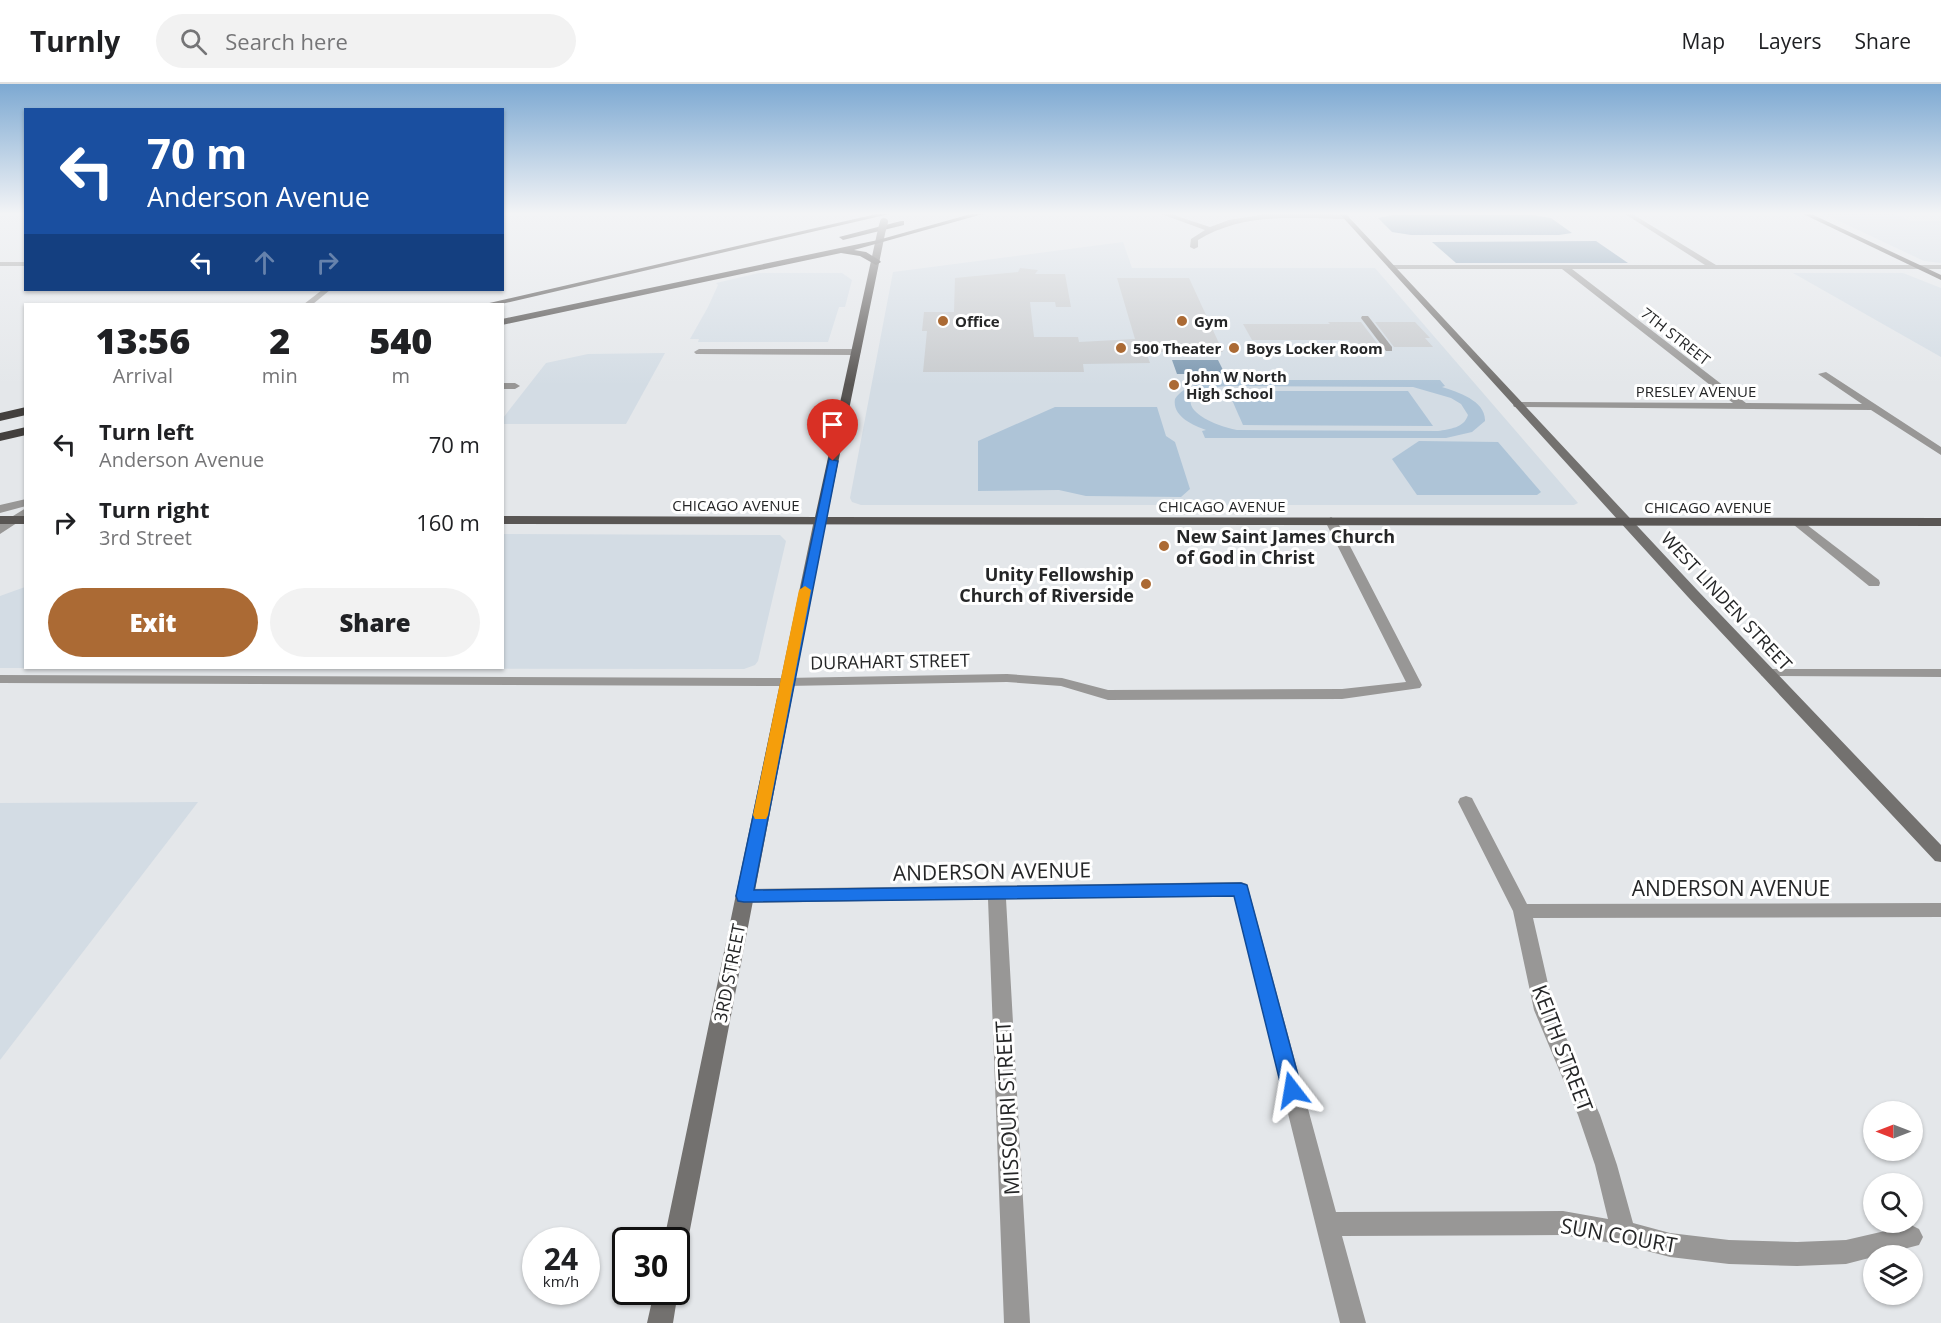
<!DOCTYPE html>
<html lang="en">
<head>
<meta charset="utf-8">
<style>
  :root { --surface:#fff; --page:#f2f2f2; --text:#202124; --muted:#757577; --line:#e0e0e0; --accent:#ab6a34 }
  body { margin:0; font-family:"Open Sans",sans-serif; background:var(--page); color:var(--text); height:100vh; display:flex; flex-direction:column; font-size:22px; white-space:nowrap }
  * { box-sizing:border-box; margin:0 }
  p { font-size:20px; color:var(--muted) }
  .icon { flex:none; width:33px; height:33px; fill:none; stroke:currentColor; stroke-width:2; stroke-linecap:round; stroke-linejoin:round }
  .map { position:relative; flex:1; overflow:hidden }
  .sheet { position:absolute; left:24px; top:219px; width:480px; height:366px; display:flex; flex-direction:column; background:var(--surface); border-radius:0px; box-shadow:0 2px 4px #0004 }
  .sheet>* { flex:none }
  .top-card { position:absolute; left:24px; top:24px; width:480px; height:183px; border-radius:0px; box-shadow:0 2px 4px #0004; background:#1a4fa0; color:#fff; overflow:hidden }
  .needle { width:39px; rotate:270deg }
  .fabs { position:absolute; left:1863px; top:1017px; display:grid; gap:12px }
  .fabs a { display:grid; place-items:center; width:60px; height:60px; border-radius:50%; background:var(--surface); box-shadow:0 2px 4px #0004; font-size:30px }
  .speed { position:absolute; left:522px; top:1143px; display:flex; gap:12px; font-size:30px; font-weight:700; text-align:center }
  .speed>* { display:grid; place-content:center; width:78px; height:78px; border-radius:50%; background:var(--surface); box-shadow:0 2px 4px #0004; line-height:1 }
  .speed small { font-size:15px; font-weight:400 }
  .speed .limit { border:3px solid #111; border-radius:9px; background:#fff; color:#111 }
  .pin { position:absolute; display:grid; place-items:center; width:51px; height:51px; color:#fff; margin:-62px -26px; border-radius:50% 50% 50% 0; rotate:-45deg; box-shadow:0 0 6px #0007 }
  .pin .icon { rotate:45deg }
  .me { position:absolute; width:66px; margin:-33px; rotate:346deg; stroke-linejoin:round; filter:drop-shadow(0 0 4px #0008) }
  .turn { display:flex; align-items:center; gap:21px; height:126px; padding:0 24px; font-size:27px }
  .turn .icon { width:78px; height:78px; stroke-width:2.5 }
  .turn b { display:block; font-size:42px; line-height:51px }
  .lanes { display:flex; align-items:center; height:57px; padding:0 24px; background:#0003; justify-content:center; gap:30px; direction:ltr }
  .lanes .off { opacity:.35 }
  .eta { display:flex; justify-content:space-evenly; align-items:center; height:102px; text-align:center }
  .eta b { font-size:36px; font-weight:800; line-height:42px }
  .action { display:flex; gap:12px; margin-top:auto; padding:12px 24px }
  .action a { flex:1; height:69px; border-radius:36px; background:var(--accent); color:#fff; font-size:24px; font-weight:800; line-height:69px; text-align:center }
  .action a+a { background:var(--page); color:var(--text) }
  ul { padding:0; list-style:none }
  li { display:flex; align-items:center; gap:18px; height:78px; padding:0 24px }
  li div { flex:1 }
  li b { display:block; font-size:22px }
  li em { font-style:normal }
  header { display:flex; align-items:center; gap:36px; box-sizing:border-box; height:84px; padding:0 30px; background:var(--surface); border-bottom:2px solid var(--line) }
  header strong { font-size:28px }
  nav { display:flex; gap:33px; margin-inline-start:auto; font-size:21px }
  .search { width:420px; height:54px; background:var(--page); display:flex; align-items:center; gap:15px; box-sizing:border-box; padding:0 21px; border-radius:33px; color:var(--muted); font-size:22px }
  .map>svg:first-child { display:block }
  .built { fill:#d3dce4 }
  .green { fill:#aec4d7; fill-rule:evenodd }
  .water { fill:#7d99b1 }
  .building { fill:#c8cbce }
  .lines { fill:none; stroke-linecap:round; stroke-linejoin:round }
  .street { fill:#989796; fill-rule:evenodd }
  .secondary { fill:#73716f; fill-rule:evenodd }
  .primary { fill:#595654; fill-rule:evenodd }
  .highway { fill:#43403e; fill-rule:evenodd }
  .primary-bridge { stroke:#595654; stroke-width:8 }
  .route { fill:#1a73e8; stroke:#114b97; stroke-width:1.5 }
  .slow { fill:#f59e0b }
  .poi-dot { fill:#ab6a34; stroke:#fff; stroke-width:2 }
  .labels { text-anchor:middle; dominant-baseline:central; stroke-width:6; stroke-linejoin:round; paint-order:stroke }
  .far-poi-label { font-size:15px; font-weight:bold; fill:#252627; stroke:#fff; text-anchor:start }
  .far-street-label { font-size:15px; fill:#252627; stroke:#fff }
  .poi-label { font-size:18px; font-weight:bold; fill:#252627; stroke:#fff; text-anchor:start }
  .street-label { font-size:18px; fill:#252627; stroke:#fff }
  .near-street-label { font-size:21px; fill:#252627; stroke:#fff }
</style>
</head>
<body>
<header>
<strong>Turnly</strong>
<div class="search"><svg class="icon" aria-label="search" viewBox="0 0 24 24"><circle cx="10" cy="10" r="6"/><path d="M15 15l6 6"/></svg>Search here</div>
<nav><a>Map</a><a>Layers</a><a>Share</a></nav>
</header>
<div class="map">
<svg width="1941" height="1239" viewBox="0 0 1941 1239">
  <rect width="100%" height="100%" fill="#e4e7ea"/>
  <g class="built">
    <path d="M1820 128H1889L1911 137H1941V179L1924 177Z"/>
    <path d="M1123 158 1132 184H1375L1578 419 1574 421H861L852 418 850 414 893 188Z"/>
    <path d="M759 189H842L852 196 845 223H839L828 258H698L699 255H690L708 223 718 201 716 199Z"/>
    <path d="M1793 189H1903L1941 204V273Z"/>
    <path d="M665 269 626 340H503V334L546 279 588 270Z"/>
    <path d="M503 450 780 451 786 457 758 577 755 581 744 585 0 584V512L25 503 26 584H502Z"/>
    <path d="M198 718 0 976V719Z"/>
  </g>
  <g class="green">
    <path d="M1222 296H1440L1445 302 1442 303C1458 308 1486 317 1485 337L1472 348 1446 354H1205L1202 347 1206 346C1192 341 1172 332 1175 315 1185 300 1205 298 1222 296ZM1226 302 1413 303 1451 314 1461 320 1468 331C1464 344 1450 345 1438 347L1237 346C1195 338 1163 308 1226 302Z"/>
    <path d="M1228 307H1408L1433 342 1243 341Z"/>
    <path d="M1055 323H1157L1166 352 1175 358 1190 405 1181 413 1086 412 1059 406 978 407V357Z"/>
    <path d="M1419 357 1498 358 1541 408 1537 411H1417L1392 375Z"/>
  </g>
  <g class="water">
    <path d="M1393 131H1533L1551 134 1572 149 1559 151H1411L1392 148 1378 134Z"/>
    <path d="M1596 157 1628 179H1456L1432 158Z"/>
    <path d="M1172 276H1218L1225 290H1177Z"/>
  </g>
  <g class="building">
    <path d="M1020 184 1038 186 1035 190H1065L1071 223H1056L1055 218H1030L1034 253H1078L1079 258 1135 255 1117 194H1189L1223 268H1146L1150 279 1083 280 1084 288H923L927 247H922L924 228H954L955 194 1018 188Z"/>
    <path d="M1328 238H1361L1380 263H1353L1348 256H1252L1243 240H1330Z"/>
    <path d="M1375 238H1415L1430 254H1425L1433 263H1394Z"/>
  </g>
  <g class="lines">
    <g class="street">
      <path d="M1156 128H1164L1210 143 1229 136 1268 130 1347 131 1350 133 1347 135C1296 134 1244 128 1198 156V163L1194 165 1190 163 1191 155 1205 146Z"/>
      <path d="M1622 128H1629L1716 181H1941V185H1572L1746 319 1862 320 1818 290 1826 288 1941 363V371L1871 326 1514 323 1513 321 1518 318 1733 319 1562 185H1392L1388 183 1392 181H1705Z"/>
      <rect x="0" y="178" width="26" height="4"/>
      <path d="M322 206H330L313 220H304Z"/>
      <path d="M1362 232H1368L1392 263V267H1386L1361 234Z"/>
      <path d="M699 265H856L861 268 856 271 696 270 694 268Z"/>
      <path d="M502 299H515L520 302 515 305H502Z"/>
      <path d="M26 415V422L0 429V421Z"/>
      <path d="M26 424V433L0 450V440Z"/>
      <path d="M1331 433 1337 437 1422 601 1420 604 1342 615 1108 616 1061 602 1007 598 786 602 0 599V591L786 594 1007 590 1062 594 1108 606 1342 605 1406 598 1325 437Z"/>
      <path d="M1798 434 1879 496 1880 499 1879 502H1869L1794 441 1792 438Z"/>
      <path d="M1767 585H1941V593L1762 592 1760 589Z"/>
      <path d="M1466 712 1472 714 1474 718 1527 820 1941 819V833L1533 834 1554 926 1600 1031 1617 1081 1633 1139 1670 1149 1729 1156 1797 1158 1846 1156 1911 1141 1919 1145 1923 1153 1919 1161 1846 1180 1797 1182 1729 1180 1670 1173 1624 1161 1563 1151 1342 1152 1366 1239H1340L1234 812 1006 815 1030 1239H1004L988 815 744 819 738 817 735 812 738 807 744 805 1241 798 1247 800 1336 1128 1563 1127 1608 1135 1595 1081 1578 1031 1534 926 1513 827 1458 718 1460 714Z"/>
    </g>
    <g class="secondary">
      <path d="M1338 128H1344L1698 507 1941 761V778L1935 777 1688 513Z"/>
      <path d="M820 432 826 436 688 1156 684 1164 676 1168V1156H664L814 436Z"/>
      <path d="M676 1203 678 1208 673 1239H647L654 1208H676Z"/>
    </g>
    <g class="primary">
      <path d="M1799 128H1807L1941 191V196Z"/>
      <path d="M882 143 886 145 827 433 1941 434V442L502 440V432L815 433 878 145Z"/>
      <rect x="0" y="432" width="26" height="8"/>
    </g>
    <g class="highway">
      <path d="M885 128H898L501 220H485Z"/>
      <path d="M978 128H990L854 166 866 168 879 176 881 178 876 181 860 172 841 169 502 241V235L878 156Z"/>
      <path d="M901 137H904V141L843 156 839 153Z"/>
      <path d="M26 323V331L0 337V329Z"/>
      <path d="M26 343V351L0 357V349Z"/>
    </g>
    <path class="primary-bridge" d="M882 145 884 138"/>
  </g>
  <linearGradient id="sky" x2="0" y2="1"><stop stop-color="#7da9d2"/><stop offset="0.43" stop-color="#f3f4f6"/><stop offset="1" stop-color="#f3f4f6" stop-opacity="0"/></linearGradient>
  <rect width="1941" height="301" fill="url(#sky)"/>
  <path class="route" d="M829 375 838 377 754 806 1241 799 1247 801 1302 1006 1299 1012 1292 1015 1285 1012 1282 1006 1234 812 744 818 738 817 736 812Z"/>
  <path class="slow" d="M805 502 811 506 768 731 766 735H755L753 731 799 506Z"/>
  <g class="poi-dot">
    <circle cx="943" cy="237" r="6"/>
    <circle cx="1182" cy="237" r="6"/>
    <circle cx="1121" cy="264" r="6"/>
    <circle cx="1234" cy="264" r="6"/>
    <circle cx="1174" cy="301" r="6"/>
    <circle cx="1164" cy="462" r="6"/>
    <circle cx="1146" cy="500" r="6"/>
  </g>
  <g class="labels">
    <g class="far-poi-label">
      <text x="955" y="237">Office</text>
      <text x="1194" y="237">Gym</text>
      <text x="1133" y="264">500 Theater</text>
      <text x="1246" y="264">Boys Locker Room</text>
      <text x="1186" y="292">John W North<tspan x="1186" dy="17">High School</tspan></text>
    </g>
    <g class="far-street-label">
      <text transform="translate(1676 252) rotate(38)">7TH STREET</text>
      <text x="1696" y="307">PRESLEY AVENUE</text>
      <text x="736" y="421">CHICAGO AVENUE</text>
      <text x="1222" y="422">CHICAGO AVENUE</text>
      <text x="1708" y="423">CHICAGO AVENUE</text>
    </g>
    <g class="poi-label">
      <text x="1176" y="452">New Saint James Church<tspan x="1176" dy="21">of God in Christ</tspan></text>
      <text x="1134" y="490" text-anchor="end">Unity Fellowship<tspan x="1134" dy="21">Church of Riverside</tspan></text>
    </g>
    <g class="street-label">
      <text transform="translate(1727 517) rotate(47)">WEST LINDEN STREET</text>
      <text transform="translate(890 577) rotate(-1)">DURAHART STREET</text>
      <text transform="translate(729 889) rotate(-79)">3RD STREET</text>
    </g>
    <g class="near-street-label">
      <text transform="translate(992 787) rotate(-1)">ANDERSON AVENUE</text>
      <text x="1731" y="804">ANDERSON AVENUE</text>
      <text transform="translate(1563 964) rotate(69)">KEITH STREET</text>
      <text transform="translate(1007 1024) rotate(-93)">MISSOURI STREET</text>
      <text transform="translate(1619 1151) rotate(10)">SUN COURT</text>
    </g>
  </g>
</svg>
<div class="fabs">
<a><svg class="needle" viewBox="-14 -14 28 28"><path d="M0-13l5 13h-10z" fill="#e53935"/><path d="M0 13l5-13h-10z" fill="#757577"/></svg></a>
<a><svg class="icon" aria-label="search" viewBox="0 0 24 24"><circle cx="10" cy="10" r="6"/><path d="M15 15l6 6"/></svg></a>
<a><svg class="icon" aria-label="layers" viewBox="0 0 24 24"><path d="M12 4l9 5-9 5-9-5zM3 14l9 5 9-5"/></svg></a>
</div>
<div class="speed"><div>24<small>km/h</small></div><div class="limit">30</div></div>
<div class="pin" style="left:833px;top:377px;background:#d93025"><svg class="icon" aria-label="arrive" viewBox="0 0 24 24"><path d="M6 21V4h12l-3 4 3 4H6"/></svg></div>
<svg class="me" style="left:1292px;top:1006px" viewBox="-20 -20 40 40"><path d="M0-17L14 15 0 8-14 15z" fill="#1a73e8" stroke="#fff" stroke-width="4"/></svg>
<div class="top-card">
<div class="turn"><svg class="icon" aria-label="left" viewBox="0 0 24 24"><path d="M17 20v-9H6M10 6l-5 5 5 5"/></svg><div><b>70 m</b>Anderson Avenue</div></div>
<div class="lanes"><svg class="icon" aria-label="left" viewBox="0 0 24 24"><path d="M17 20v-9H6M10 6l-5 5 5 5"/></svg><svg class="icon off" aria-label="ahead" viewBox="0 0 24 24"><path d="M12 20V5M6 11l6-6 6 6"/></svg><svg class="icon off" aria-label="right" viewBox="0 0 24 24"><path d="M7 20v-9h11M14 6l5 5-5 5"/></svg></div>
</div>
<section class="sheet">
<div class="eta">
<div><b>13:56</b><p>Arrival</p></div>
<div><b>2</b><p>min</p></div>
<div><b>540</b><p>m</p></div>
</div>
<ul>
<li><svg class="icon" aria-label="left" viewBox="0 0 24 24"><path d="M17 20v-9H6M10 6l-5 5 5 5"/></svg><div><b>Turn left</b><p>Anderson Avenue</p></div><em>70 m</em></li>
<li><svg class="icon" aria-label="right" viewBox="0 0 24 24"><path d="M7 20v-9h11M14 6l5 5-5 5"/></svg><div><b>Turn right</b><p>3rd Street</p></div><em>160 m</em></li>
</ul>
<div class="action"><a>Exit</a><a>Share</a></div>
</section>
</div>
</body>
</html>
